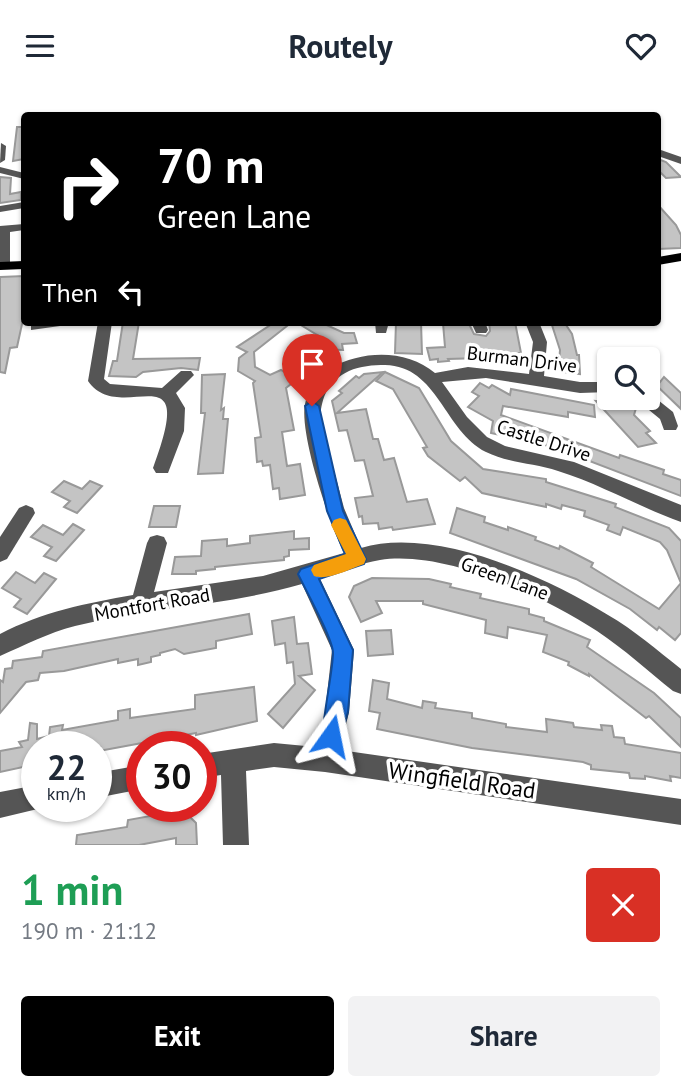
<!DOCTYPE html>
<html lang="en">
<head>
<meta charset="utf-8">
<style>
  :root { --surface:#fff; --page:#f2f2f3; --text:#1f2937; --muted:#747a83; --accent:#000 }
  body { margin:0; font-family:"PT Sans",sans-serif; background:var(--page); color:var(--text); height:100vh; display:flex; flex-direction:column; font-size:26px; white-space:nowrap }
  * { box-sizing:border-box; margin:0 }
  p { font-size:23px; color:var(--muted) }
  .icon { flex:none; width:38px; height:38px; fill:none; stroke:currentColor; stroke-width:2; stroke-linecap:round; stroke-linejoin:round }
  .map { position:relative; height:754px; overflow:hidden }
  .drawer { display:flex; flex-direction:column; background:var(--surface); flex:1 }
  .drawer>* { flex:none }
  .banner { position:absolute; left:21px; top:21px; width:640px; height:214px; border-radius:7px; box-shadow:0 2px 5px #0004; background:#000; color:#fff; overflow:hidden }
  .fabs { position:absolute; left:597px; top:256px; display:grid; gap:14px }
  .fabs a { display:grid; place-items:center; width:63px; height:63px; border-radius:7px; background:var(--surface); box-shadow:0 2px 5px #0004; font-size:35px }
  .speed { position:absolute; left:21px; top:640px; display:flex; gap:14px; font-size:35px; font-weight:700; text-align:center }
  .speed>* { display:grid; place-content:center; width:91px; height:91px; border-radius:50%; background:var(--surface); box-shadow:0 2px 5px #0004; line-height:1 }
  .speed small { font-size:18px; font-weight:400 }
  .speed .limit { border:10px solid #d22; background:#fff; color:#111 }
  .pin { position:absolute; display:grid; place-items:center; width:60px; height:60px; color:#fff; margin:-72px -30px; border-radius:50% 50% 50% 0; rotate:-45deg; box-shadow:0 0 7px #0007 }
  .pin .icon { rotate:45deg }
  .me { position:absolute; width:77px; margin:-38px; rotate:12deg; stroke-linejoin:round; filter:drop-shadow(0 0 5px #0008) }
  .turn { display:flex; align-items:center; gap:24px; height:147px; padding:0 21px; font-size:32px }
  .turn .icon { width:91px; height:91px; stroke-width:2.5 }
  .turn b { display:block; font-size:49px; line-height:60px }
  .then { display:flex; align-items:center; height:66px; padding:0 21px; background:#0003; gap:14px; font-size:26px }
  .round { display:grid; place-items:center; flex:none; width:74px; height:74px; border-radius:7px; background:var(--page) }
  .head { display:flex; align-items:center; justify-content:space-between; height:119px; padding:0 21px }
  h1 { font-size:42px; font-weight:700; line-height:52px; color:#1e9e55 }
  .cta { display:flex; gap:14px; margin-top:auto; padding:14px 21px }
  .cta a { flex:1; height:80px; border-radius:7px; background:var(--accent); color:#fff; font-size:28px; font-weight:700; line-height:80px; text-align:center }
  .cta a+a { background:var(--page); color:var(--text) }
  header { display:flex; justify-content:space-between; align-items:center; height:91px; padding:0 21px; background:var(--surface); font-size:32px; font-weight:700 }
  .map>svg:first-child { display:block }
  .building { fill:#c4c4c4; stroke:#999; stroke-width:2 }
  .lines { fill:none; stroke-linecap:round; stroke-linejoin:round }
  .minor { fill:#555; fill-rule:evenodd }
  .major { fill:#000; fill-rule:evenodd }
  .route { fill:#1a73e8; stroke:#114b97; stroke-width:2 }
  .slow { fill:#f59e0b }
  .labels { text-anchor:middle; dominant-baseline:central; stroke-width:7; stroke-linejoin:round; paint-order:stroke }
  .street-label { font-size:19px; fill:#000; stroke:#fff }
  .near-street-label { font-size:23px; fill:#000; stroke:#fff }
</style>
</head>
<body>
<header><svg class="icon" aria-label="menu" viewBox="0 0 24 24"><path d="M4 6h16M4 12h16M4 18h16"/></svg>Routely<svg class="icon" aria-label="heart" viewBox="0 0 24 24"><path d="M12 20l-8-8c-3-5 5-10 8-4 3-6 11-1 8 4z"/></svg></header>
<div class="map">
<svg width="681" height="754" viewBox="0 0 681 754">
  <rect width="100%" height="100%" fill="#fff"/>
  <g class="building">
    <path d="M17 36H24V68L13 70Z"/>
    <path d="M658 68 666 71 681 86 666 87 658 79Z"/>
    <path d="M0 86 11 87 10 103 21 101V109L0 112Z"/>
    <path d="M658 114 676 134 681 144V157L658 158Z"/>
    <path d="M24 185V224L17 256 10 257 5 282 0 281V186Z"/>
    <path d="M123 231H139L133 268 200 267 198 279 181 277 143 281 136 286 109 285 113 270H117Z"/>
    <path d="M275 231H292L254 261 255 276 270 284 281 279 286 282 293 277 304 283 286 297 294 339 282 341 287 375 300 373 305 404 280 408 279 397 273 398 270 374 263 375 262 370 257 371 255 347 261 346 253 292 255 290 238 280 239 267 247 261 237 256Z"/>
    <path d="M296 231H320L344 242H354L357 252 342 253 343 259 317 258 324 252 319 250 322 247Z"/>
    <path d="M396 231H421L422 263 395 262Z"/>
    <path d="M489 231H515L521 262H516L518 266 448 268 449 270 438 271V268L430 269 427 257 445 256 443 232 469 233 474 243 486 245 490 240Z"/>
    <path d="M551 231H564L572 243 577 264H579L580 283 564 281 563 272 559 271 560 259Z"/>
    <path d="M383 281 337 322 366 318 373 348H378L384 369 394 367 407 411 427 408 435 433 393 439 392 436 379 438 378 432 363 433 362 425 359 426 355 407 373 405 364 369 355 370 347 339 339 340 332 310 342 302 339 300 356 285 359 287 364 283Z"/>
    <path d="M385 281 419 297 451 350 483 378 546 388V391L616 413 615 416 669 437 681 450V492L667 459 660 451 623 436 620 444 607 439 609 434 584 425 585 420 562 414 561 418 546 413V416L482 402 465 386 460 390 428 365 423 357 427 356 393 298 376 290Z"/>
    <path d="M225 283 221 319 224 317 223 328H228L223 382 198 383 205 322H201L202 284Z"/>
    <path d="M664 286 681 302V318L657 295Z"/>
    <path d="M480 292 489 297 492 294 510 304 511 298 594 314 595 326 568 321V326L503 315 501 324 619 367 620 364 664 379 663 383 681 389V405L553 356 491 342 493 330 468 316 479 305 472 301Z"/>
    <path d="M596 310 619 313 620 311 636 317 634 324 650 340 646 342 656 352 638 356Z"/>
    <path d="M64 390 82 398 90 390 102 395 77 422 64 416 70 410 52 401Z"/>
    <path d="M154 415H180L176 436H149Z"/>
    <path d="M457 417 485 426 484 431 508 439V436L536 446 535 449 559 458 560 455 593 472 591 476 659 518 681 492V542L675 549 659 536 657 539 630 518 576 488 450 442Z"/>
    <path d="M73 433 84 439 56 470 44 465 52 456 31 446 43 434 63 444Z"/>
    <path d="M294 440V448L309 447V458L289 459V465L284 466V469L215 476V478L196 480V483H172L175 466 201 465 202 450 227 448V455L250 452V445Z"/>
    <path d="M16 481 35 492 44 482 56 488 27 523 14 516 21 508 2 497Z"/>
    <path d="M372 487 429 488 451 493 450 496 481 503 480 507 529 518V523L544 527V530L590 549 587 556 654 602 681 627V656L649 625 646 627 589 583V585L568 574 569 571 543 561 547 544 508 536 507 547 485 542 486 529 423 513V510H376L382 522 361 531 349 506 354 495Z"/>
    <path d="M249 523 252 543 216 550V557L184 563 175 558 160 562V564L151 566V571L138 574V568L118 572V568L64 580 40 582 38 589 26 591 0 622V589L3 591 5 578 12 577 13 570 42 566 43 560Z"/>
    <path d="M294 526 297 553 308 552 312 583 299 585 315 599 283 637 268 623 295 593 293 571 287 572 285 552 275 554 272 530Z"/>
    <path d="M391 539 393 563 368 565 366 540Z"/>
    <path d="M373 589 389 592 387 608 422 617 423 610 436 612 435 617 472 622V627L506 633V636L547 641 546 628 573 632 574 636 602 639 601 634 612 635 614 646 624 647 625 653 681 662V687L670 685 671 690 645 685V688L630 687 629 682 591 678V674L583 671 472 657 377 638 380 622 369 620Z"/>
    <path d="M254 596 257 630 196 644V642L99 660 100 656H37V673L0 681V660L22 656 19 651 28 649 30 632 37 633V648L49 645 50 636 63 634 62 639 118 629V620L130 618V627L195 618V604Z"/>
    <path d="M183 719 196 732 197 754H176V747L139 754H76L77 744 127 736 128 729Z"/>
  </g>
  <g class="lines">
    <g class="minor">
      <path d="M1 52 6 55 5 69 0 72Z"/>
      <path d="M658 58 681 66V73L658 65Z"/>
      <path d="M0 76 24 82V88L0 82Z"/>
      <path d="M24 111V117L0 121V115Z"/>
      <path d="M24 133V139L10 141V175L9 178H0V135Z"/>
      <path d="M38 231H67L60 235 31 239V233Z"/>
      <path d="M98 231H112L104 288 110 293 162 297 181 280H191L194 284 176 302 185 317 184 340 168 382H156L153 377C199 255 121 337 88 290Z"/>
      <path d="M375 231H389L386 242H376Z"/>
      <path d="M471 231H485L488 239 486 242H476Z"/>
      <path d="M525 231H539L547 251 544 285 580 291H609V301L580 302 486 287 442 291 467 326 487 346 505 355 574 371 681 414V431C639 416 600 393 558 380 534 372 508 372 486 361 444 340 438 275 385 274 373 274 360 275 349 280 328 290 322 305 320 327L344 417 361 457C435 435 545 485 608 524 634 539 657 559 681 578V603L673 600C648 580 624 558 597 540 543 505 446 459 380 469 360 472 340 481 320 488L354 559 349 621 340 659 681 708V734L325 681 274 676 246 680 249 754H223L221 684 201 687V663L274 652 316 656 325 621 332 559 302 493C227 515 149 516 75 535 48 542 25 554 0 565V543C42 521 87 512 133 504L147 452 150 446 157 444 164 446 167 452 154 501 263 485 344 462C330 434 299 343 305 313 307 303 313 292 321 285L290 264 288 261 290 258H300L331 277C362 259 407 258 435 282L468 276 529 283 533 251Z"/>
      <path d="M648 301 673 321 678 335 676 339H664L660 328 638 310 636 306H648Z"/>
      <path d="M26 414 33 417 35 422 7 468 0 471V446L19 417Z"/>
      <path d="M142 674V698L96 707V682Z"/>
      <path d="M37 694V716H46L0 727V701Z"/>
    </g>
    <g class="major">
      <path d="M681 162V170L658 174V166Z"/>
      <path d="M24 170V178L0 179V171Z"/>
    </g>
  </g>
  <path class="route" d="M312 310 319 315 343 420 366 468 364 473 319 488 353 559 348 621 339 653 331 656 324 653C319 641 333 582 333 562 333 548 306 500 298 483L301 478 345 463 327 420 305 315Z"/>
  <path class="slow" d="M340 427 346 429 366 468 364 473C350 478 327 490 314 485L311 479 314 474 346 463 331 434 334 429Z"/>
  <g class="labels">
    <g class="street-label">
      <text transform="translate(522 268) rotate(7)">Burman Drive</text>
      <text transform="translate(544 349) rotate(18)">Castle Drive</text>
      <text transform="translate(505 487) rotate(20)">Green Lane</text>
      <text transform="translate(152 513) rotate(-10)">Montfort Road</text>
    </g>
    <g class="near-street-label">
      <text transform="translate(462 689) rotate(8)">Wingfield Road</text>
    </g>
  </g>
</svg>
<div class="fabs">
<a><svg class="icon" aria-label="search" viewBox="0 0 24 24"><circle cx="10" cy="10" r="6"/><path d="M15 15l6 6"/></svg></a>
</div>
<div class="speed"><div>22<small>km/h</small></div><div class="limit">30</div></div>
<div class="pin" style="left:312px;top:315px;background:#d93025"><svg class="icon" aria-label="arrive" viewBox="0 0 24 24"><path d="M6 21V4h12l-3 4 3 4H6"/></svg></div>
<svg class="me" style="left:331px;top:645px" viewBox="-20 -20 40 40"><path d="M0-17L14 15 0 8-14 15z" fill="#1a73e8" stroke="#fff" stroke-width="4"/></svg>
<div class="banner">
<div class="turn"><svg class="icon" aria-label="right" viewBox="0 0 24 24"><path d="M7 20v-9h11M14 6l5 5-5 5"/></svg><div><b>70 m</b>Green Lane</div></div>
<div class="then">Then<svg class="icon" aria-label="left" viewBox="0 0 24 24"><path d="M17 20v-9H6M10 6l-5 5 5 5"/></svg></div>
</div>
</div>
<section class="drawer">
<div class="head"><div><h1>1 min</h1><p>190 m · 21:12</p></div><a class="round" style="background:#d93025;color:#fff"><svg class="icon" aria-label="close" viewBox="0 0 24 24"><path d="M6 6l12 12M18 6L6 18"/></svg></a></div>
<div class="cta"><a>Exit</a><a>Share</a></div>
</section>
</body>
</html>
